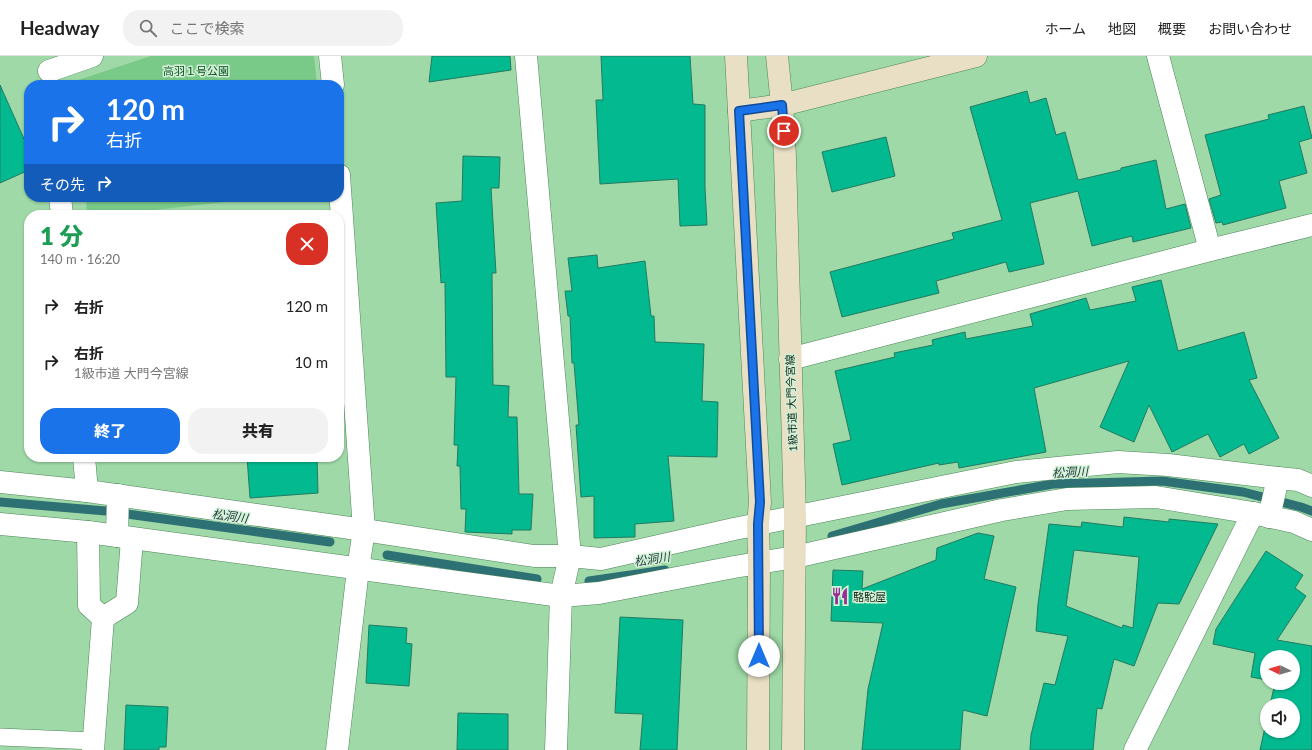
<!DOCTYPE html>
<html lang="ja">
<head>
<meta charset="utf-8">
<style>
  :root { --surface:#fff; --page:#f2f2f2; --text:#222; --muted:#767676; --line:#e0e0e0; --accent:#1a73e8 }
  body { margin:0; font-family:Lato,"Noto Sans JP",sans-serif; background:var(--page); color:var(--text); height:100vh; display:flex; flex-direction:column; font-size:15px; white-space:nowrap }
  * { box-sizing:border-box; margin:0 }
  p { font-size:13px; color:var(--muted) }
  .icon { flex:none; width:22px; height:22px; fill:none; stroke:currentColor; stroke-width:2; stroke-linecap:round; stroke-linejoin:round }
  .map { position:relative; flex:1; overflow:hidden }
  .details { position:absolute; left:24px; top:154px; width:320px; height:252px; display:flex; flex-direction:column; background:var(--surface); border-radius:16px; box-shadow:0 1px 3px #0004 }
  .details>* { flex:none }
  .top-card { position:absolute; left:24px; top:24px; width:320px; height:122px; border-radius:16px; box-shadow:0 1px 3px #0004; background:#1a73e8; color:#fff; overflow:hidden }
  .needle { width:26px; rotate:275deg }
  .controls { position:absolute; left:1260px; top:594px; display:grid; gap:8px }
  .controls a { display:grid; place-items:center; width:40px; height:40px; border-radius:50%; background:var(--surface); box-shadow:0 1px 3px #0004; font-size:20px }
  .pin { position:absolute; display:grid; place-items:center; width:34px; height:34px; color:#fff; margin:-17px; border:2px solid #fff; border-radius:50%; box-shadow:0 1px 4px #0007 }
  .me { position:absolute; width:44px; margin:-22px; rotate:0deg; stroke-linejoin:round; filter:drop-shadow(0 0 3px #0008) }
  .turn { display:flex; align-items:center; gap:14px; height:84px; padding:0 16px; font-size:18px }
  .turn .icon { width:52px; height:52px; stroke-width:2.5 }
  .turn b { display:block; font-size:28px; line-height:34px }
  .then { display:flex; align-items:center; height:38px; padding:0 16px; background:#0003; gap:8px; font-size:15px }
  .round { display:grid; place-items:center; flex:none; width:42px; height:42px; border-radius:16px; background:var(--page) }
  .head { display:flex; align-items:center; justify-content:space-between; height:68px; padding:0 16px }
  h1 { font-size:24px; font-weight:800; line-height:30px; color:#1e9e55 }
  .button { display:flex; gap:8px; margin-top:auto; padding:8px 16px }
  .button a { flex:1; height:46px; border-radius:16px; background:var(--accent); color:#fff; font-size:16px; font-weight:800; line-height:46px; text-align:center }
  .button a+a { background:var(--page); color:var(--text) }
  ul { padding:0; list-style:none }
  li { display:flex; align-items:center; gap:12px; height:56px; padding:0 16px }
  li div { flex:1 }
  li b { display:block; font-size:15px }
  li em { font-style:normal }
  header { display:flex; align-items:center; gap:24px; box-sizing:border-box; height:56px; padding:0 20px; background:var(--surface); border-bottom:1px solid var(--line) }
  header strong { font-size:19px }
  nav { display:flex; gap:22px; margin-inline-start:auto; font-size:14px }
  .search { width:280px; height:36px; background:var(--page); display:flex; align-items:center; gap:10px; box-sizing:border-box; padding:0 14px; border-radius:16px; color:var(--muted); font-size:15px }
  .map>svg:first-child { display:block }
  .green { fill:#79c989 }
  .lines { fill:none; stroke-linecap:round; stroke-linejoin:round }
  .stream { stroke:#2d7174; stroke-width:9 }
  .building { fill:#03b98f; stroke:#237b61; fill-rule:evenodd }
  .lane-casing { stroke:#4e8659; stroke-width:18 }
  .street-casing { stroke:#4e8659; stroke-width:23 }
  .secondary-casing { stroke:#4e8659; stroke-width:23 }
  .lane { stroke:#fff; stroke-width:17 }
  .street { stroke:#fff; stroke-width:22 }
  .secondary { stroke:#e8dfc4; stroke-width:22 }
  .route-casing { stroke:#114b97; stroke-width:10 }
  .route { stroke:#1a73e8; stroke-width:7 }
  .labels { text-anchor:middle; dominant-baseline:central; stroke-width:3; stroke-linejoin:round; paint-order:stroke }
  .park-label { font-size:11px; fill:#074f21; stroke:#d4f1d8 }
  .street-label { font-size:11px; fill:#162d1a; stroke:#d4f1d8 }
  .poi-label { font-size:11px; fill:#162d1a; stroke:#d4f1d8; text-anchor:start }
  .water-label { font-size:12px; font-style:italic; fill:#1a3539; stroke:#d4f1d8 }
</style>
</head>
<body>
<header>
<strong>Headway</strong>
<div class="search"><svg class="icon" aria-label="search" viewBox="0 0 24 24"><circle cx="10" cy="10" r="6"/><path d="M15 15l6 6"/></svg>ここで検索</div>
<nav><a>ホーム</a><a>地図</a><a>概要</a><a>お問い合わせ</a></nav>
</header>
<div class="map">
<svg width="1312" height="694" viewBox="0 0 1312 694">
  <rect width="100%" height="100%" fill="#9ed9a7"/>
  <g class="green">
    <path d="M151 0H314L317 29H76L75 25Z"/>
    <path d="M86 141H270L110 159H87Z"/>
  </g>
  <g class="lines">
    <g class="stream">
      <path d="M0 446 106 455"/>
      <path d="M127 458 330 486"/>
      <path d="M832 480 941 448 1053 428 1162 425 1243 436 1301 451 1312 455"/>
      <path d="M387 499 537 523"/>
      <path d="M589 525 665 514"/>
    </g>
  </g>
  <g class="building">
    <path d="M432 0H510L511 14 429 26Z"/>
    <path d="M601 0H690L693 48 705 49V132L707 169 680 170 678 123 600 128 596 44H603Z"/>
    <path d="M0 29 29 94V114L0 127Z"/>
    <path d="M1027 35 1030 47 1046 42 1056 79 1065 76 1078 124 1121 114V112L1156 104 1166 153 1185 148 1191 172 1133 186 1132 180 1092 190 1078 135 1030 147 1044 208 1009 216 1006 206 936 225 939 237 842 261 830 216 954 183 952 177 1002 164 970 51Z"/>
    <path d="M1304 50 1312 82 1299 86 1307 117 1279 125 1286 152 1223 169 1222 166 1216 167 1209 143 1221 139 1205 79 1269 63 1268 59Z"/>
    <path d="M886 81 895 120 832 136 822 96Z"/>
    <path d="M463 100 500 101 499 132H491L496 217H492L493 329 509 330 508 361H517L519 438H533L531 474H512V478L465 476 466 453H461L460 410H457L458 389H454L456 321H446L445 226 441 227 436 147 462 145Z"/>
    <path d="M597 199 598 212 645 205 651 260H654L655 286 704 288 702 345 718 346 717 401 668 400 674 465 635 468V481L594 482V440L581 441 576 369H579L574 307H572L570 260H568L565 235H572L568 202Z"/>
    <path d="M1161 224 1178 295 1244 276 1257 322 1249 324 1279 382 1249 398 1244 388 1220 401 1208 378 1172 396 1149 349 1134 386 1100 371 1129 305 1034 332 1046 396 959 412 958 406 939 409V407L842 429 833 388 851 384 835 315 895 301 894 297 933 289 932 284 965 276 966 283 1033 270 1030 258 1086 242 1090 254 1136 245 1132 231Z"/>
    <path d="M247 401H317L318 437 250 442Z"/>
    <path d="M1124 461 1169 466V463L1218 468 1179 548 1158 547 1134 610 1114 603 1102 653 1097 652 1093 694H1030L1031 679 1044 627 1055 629 1068 580 1036 575 1038 548 1049 468 1081 471 1082 466 1123 471ZM1074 494 1139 501 1133 572 1123 569 1122 572 1066 550Z"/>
    <path d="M978 477 994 480 984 523 1016 531 987 660 963 654 960 694H862L868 633 883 567 831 565 833 514 863 515 862 533 936 504 937 492Z"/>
    <path d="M1266 495 1303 519 1295 532 1306 540 1277 584 1312 590V694H1260L1267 662V675H1293V649H1270L1275 627H1293V601H1267V624L1251 621 1255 597 1213 588 1216 573Z"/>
    <path d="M620 561 683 564 677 694H640L643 658 615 657Z"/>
    <path d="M369 569 407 572 406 587 412 588 409 630 366 627Z"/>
    <path d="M126 649 168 651 166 691H159V694H124Z"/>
    <path d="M458 657 508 658V694H457Z"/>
  </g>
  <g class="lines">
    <g class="lane-casing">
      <path id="lane" d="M0 681 94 685"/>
    </g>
    <g class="street-casing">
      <g id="street">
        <path d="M330 0 333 29"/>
        <path d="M526 0 570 500 561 540 556 694"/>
        <path d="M1158 0 1210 194"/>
        <path d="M49 15 92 0"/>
        <path d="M60 141 62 159"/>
        <path d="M790 303 1210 194 1312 169"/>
        <path d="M84 401 87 435"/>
        <path d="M0 426 87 435 364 474 534 500H570L601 503 734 473 1016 416 1118 406 1168 409 1278 422 1298 424 1312 430"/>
        <path d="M1269 461 1278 422"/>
        <path d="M0 468 88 476 561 540 599 537 734 511 795 501 1002 454 1067 443 1156 441 1253 457 1294 466 1312 474"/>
        <path d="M88 476 89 549 103 562 93 694"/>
        <path d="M117 480 118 439"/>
        <path d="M103 562 127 547 132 483"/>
        <path d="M337 694 358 513 364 474 339 119"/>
        <path d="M1135 694 1253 457"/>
      </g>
    </g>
    <g class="secondary-casing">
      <g id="secondary">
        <path d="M736 0 760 446 758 468 759 507 758 694"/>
        <path d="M777 0 782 49 785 101 795 461 793 694"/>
        <path d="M739 55 782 49 976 0"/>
      </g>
    </g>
    <use href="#lane" class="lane"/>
    <use href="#street" class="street"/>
    <use href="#secondary" class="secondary"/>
  </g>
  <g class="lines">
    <g class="route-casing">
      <path id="route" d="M759 600 758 468 760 446 739 55 782 49 784 75"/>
    </g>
    <use href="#route" class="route"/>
  </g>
  <defs>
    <g id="restaurant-bare" transform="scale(1.38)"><path d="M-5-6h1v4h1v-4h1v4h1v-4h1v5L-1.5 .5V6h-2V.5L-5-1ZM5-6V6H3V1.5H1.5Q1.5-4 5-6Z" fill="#972f93" stroke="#d4f1d8" stroke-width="2.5" paint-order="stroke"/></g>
  </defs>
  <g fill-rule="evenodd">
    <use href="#restaurant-bare" x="840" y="540"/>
  </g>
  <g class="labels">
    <g class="park-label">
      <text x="196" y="14">高羽１号公園</text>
    </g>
    <g class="street-label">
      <text transform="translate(791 347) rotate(-92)">1級市道 大門今宮線</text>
    </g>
    <g class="poi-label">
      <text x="853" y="540">駱駝屋</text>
    </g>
    <g class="water-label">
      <text transform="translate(1070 416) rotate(-3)">松洞川</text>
      <text transform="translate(230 460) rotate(8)">松洞川</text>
      <text transform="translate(652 503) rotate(-8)">松洞川</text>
    </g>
  </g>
</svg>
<div class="controls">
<a><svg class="needle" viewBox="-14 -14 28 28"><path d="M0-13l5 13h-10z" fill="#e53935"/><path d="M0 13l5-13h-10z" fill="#767676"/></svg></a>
<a><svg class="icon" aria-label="sound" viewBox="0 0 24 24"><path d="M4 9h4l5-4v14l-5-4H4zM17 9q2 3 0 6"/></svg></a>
</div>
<div class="pin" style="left:784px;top:75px;background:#d93025"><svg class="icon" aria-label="arrive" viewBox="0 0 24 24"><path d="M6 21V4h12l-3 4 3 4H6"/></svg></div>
<svg class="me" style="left:759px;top:600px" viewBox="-20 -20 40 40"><circle r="19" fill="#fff"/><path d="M0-13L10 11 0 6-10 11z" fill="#1a73e8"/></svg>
<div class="top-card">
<div class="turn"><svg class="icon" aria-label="right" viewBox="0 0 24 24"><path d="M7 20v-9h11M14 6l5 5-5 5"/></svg><div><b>120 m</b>右折</div></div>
<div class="then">その先<svg class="icon" aria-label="right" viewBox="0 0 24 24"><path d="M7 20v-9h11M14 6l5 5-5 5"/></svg></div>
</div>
<section class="details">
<div class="head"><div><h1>1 分</h1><p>140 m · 16:20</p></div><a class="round" style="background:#d93025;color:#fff"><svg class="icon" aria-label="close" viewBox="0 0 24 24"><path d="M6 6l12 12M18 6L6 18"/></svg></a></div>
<ul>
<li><svg class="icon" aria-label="right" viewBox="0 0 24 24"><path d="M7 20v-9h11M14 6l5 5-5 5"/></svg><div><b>右折</b></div><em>120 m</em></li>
<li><svg class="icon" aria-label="right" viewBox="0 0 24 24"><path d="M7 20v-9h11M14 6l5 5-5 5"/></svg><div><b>右折</b><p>1級市道 大門今宮線</p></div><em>10 m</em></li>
</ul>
<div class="button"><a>終了</a><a>共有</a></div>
</section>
</div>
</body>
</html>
